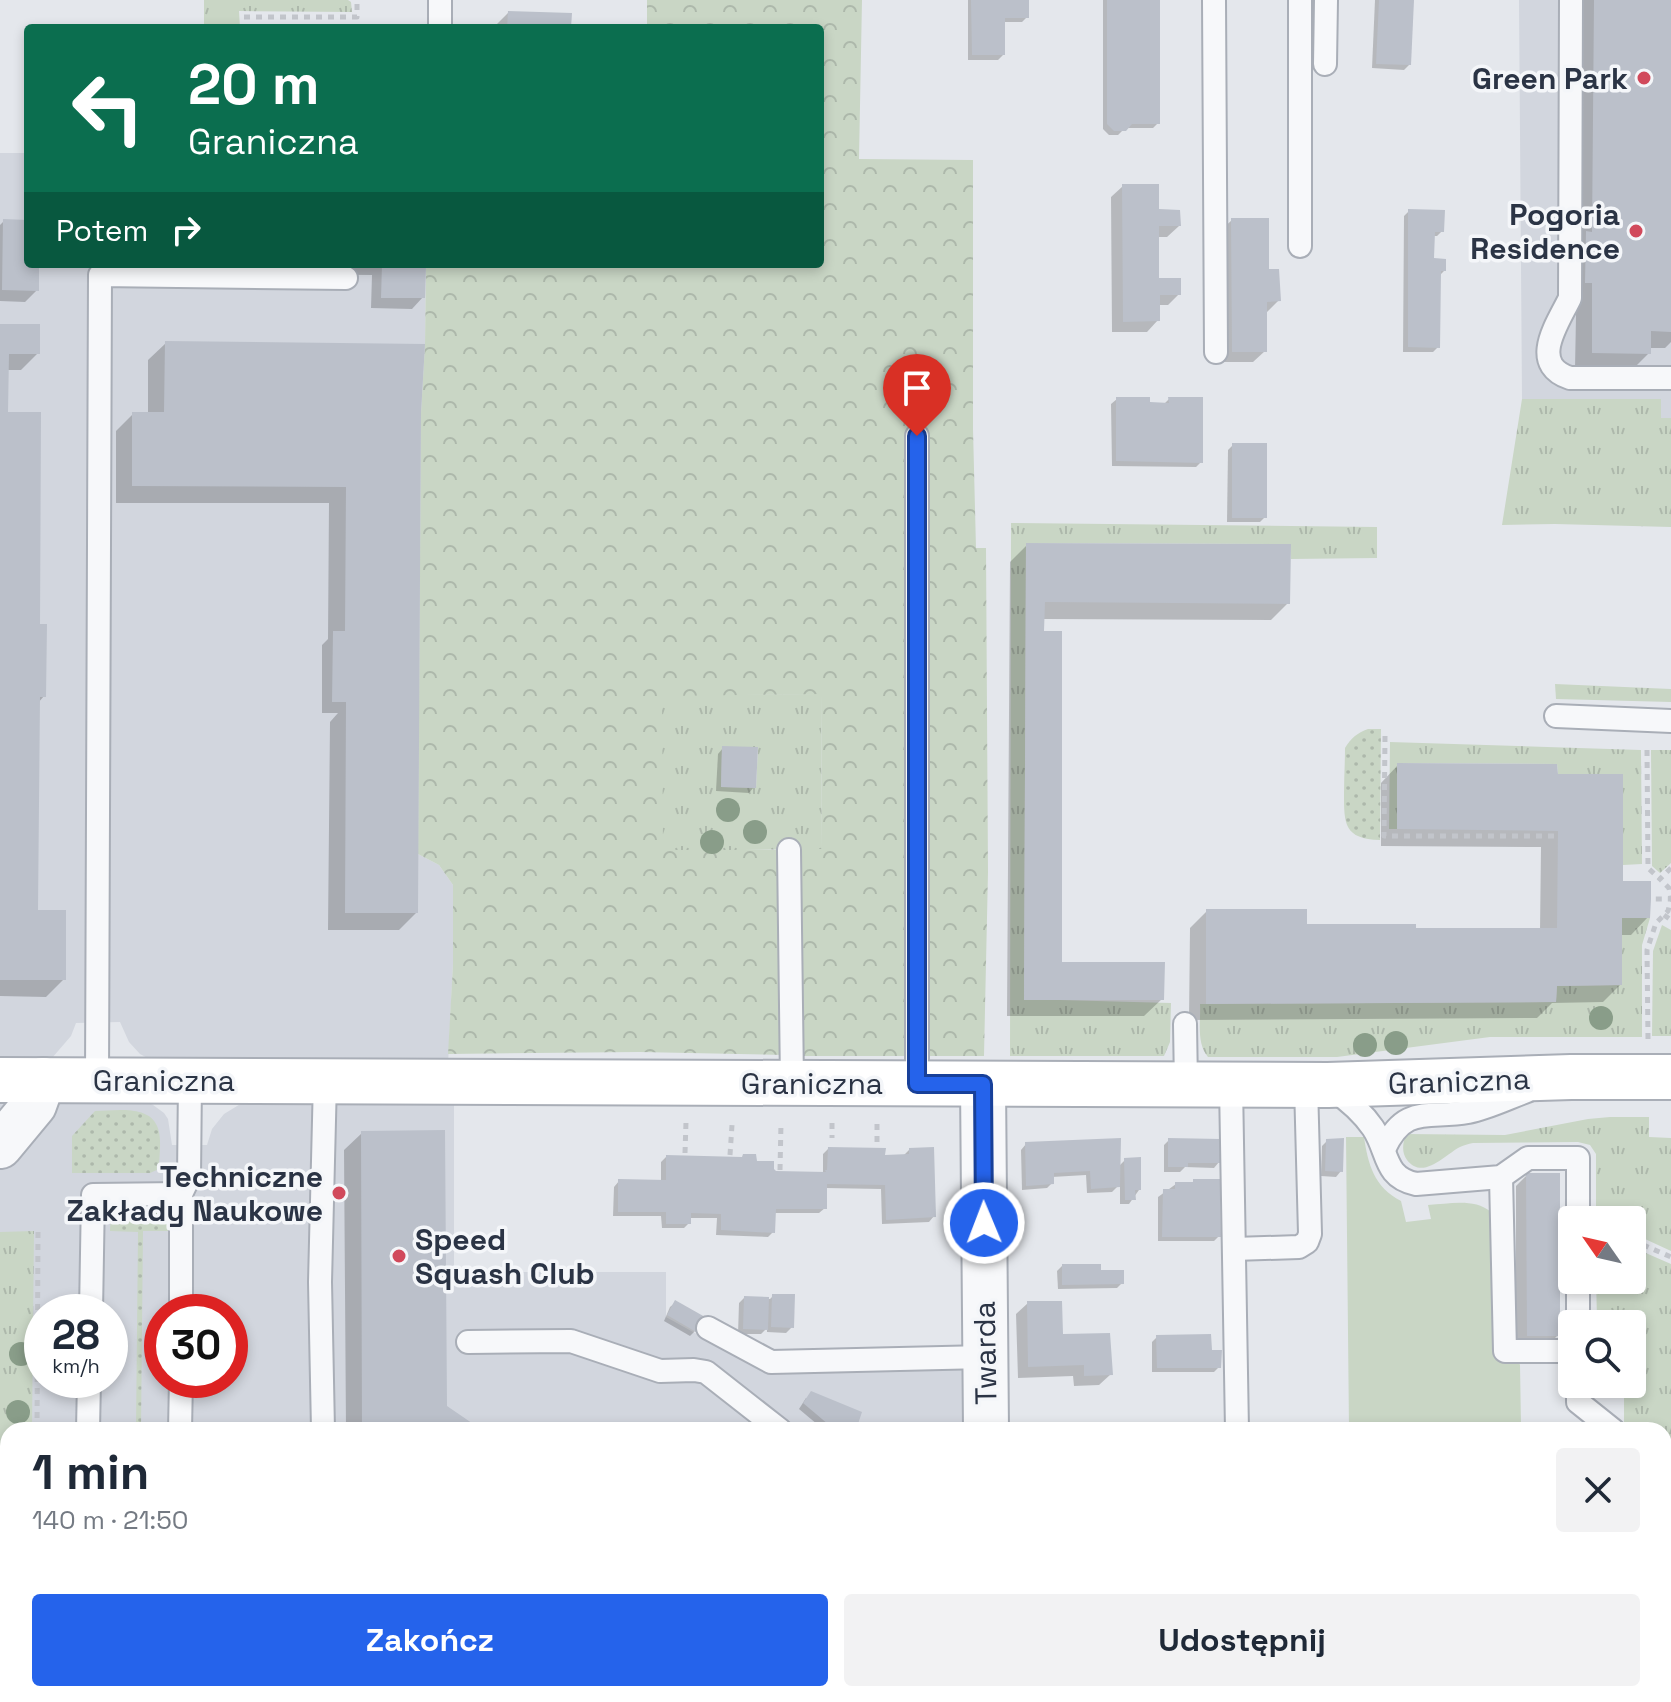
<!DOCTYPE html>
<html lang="pl">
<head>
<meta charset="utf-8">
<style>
  :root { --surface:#fff; --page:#f2f2f3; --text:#1f2937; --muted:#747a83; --accent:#2563eb }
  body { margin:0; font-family:"Space Grotesk",sans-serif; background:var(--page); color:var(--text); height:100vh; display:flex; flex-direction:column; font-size:30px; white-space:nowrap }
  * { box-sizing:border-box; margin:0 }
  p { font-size:26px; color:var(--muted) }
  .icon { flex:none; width:44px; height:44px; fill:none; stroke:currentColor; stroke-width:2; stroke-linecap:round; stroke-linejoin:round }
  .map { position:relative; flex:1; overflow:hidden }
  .side { position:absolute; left:0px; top:1422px; width:1672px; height:280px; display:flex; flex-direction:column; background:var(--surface); border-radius:24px 24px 0 0; box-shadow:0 4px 12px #0003 }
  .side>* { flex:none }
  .guide { position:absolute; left:24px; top:24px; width:800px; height:244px; border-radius:8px; box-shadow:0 4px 12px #0003; background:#0b6e4f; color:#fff; overflow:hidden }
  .needle { width:52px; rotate:304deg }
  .controls { position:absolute; left:1558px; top:1206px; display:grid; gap:16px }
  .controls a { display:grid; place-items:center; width:88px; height:88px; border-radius:8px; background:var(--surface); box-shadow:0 4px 12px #0003; font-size:40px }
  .speed { position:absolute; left:24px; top:1294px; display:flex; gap:16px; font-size:40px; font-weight:700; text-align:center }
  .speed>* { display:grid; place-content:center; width:104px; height:104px; border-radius:50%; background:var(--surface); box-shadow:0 4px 12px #0003; line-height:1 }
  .speed small { font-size:20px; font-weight:400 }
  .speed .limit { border:12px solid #d22; background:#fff; color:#111 }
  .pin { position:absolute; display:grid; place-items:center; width:68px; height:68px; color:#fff; margin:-82px -34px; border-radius:50% 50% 50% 0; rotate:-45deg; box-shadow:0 0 8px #0007 }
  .pin .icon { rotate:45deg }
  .me { position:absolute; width:88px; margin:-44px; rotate:359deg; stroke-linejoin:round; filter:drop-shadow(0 0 6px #0008) }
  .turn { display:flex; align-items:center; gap:28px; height:168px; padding:0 32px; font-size:36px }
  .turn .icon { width:104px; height:104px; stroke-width:2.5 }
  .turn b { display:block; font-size:56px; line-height:68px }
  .then { display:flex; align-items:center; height:76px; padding:0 32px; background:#0003; gap:16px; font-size:30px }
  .round { display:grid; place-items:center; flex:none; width:84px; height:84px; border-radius:8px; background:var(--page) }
  .head { display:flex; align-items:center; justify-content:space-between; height:136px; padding:0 32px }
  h1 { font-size:48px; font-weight:700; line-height:60px }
  .action { display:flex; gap:16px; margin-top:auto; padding:16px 32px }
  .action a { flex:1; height:92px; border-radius:8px; background:var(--accent); color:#fff; font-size:32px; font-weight:700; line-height:92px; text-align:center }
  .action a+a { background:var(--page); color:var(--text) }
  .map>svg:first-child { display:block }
  .built { fill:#d2d6de; fill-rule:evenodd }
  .grass { fill:url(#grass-tufts); fill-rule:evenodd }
  .forest { fill:url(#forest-crowns) }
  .park { fill:#c9d6c5 }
  .garden { fill:url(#garden-dots) }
  .shadow { fill:#0003 }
  .building { fill:#bbc0ca }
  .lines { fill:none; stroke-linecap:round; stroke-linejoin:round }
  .lane-casing { stroke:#a9aeb7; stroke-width:26 }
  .street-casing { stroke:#a9aeb7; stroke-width:48 }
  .secondary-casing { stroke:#a9aeb7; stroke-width:48 }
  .path { stroke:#c2c5cb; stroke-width:5; stroke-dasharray:6 6; stroke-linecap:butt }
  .lane { stroke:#f7f8fa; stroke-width:22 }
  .street { stroke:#f7f8fa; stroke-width:44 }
  .secondary { stroke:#fff; stroke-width:44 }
  .tree { fill:#899d89 }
  .route-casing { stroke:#184099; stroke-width:20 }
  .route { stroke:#2563eb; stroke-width:14 }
  .poi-dot { fill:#d1495b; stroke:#f4f6f9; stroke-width:3 }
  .labels { text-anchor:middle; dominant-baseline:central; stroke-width:7; stroke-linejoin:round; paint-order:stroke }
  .poi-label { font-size:30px; font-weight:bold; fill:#2b3445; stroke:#f4f6f9; text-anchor:end }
  .street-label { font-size:30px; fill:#2b3445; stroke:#f4f6f9 }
</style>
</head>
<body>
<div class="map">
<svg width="1671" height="1702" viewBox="0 0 1671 1702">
  <defs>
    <pattern id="grass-tufts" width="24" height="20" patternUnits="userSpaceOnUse" patternTransform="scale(2)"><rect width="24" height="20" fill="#c9d6c5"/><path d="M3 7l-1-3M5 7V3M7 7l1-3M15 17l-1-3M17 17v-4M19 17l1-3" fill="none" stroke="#adb8ab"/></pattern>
    <pattern id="forest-crowns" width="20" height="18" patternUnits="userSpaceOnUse" patternTransform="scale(2)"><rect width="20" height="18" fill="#c9d6c5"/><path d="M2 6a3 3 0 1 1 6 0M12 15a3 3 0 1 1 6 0" fill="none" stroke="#adb8ab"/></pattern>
    <pattern id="garden-dots" width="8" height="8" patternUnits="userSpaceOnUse" patternTransform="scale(2)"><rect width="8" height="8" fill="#c9d6c5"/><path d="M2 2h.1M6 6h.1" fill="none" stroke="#adb8ab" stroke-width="1.8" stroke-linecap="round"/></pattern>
  </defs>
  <rect width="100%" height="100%" fill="#e4e7ec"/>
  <g class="built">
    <path d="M1519 0H1671V418H1661L1660 399H1522Z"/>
    <path d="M0 153H28V264H426L425 344 421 413 418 854 439 865 453 885V964L448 1065 153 1061 140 1054 129 1042 120 1022 76 1023 71 1036 52 1058 47 1060 0 1062Z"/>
    <path d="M0 1098 149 1102 164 1113 168 1119 172 1145H207L212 1129 224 1114 242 1103 253 1100H454V1272H666V1317L767 1373 967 1369V1430H8V1694H968V1702H0ZM42 1312H110V1380H42ZM162 1312H230V1380H162Z"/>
  </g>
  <g class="grass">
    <path d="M204 0H348L351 2 352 12 239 11 240 28H204Z"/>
    <path d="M1522 399H1661V418H1671V527L1555 524 1502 525Z"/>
    <path d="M1011 523 1377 527V558L1291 559 1290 544 1026 543 1024 999 1171 1003 1170 1042 1164 1056H1010Z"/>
    <path d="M1555 684 1671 689V702L1556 699Z"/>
    <path d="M821 694 822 849 662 851V695ZM722 747H758L756 788 721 787Z"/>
    <path d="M1390 742 1641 750 1642 864 1623 865V774H1558L1557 764 1398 763 1397 829H1389Z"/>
    <path d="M1651 750H1671V863L1660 873 1652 866Z"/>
    <path d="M1622 918H1650L1642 945V1037H1490L1337 1057H1208C1196 1043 1201 1021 1200 1004L1556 1002 1557 986 1622 985Z"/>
    <path d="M1662 925 1671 930V1036H1652L1653 951Z"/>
    <path d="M1610 1117H1649V1137L1671 1138V1251L1632 1233V1220H1596V1154L1590 1145 1578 1142 1473 1143C1468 1144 1464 1145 1460 1147 1446 1154 1423 1181 1407 1160 1401 1152 1403 1142 1406 1134L1505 1135 1588 1119Z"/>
    <path d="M34 1231 32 1430H8V1543H0V1232Z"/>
    <path d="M1632 1247 1671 1264V1487L1667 1505 1671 1506V1533L1664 1569V1430H1624V1384H1632V1324H1601L1597 1319 1596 1280H1632Z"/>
  </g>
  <path class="forest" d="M647 0H862L859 159 973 160V429L976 548H986L988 872 984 1056H800L797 849H822L821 694 662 696 663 850H782L784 1055 639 1052 448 1054 453 964V885L439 865 418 854 421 413 425 344 426 264H820V28H647Z"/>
  <g class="park">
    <path d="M1346 1137H1364C1368 1164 1374 1187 1401 1201L1406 1222 1431 1219 1428 1205C1450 1204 1474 1198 1491 1212L1517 1359 1520 1365 1521 1425 1517 1430H1349Z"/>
    <path d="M1350 1694H1643L1636 1702H1351Z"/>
  </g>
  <g class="garden">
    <path d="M1368 729H1381L1380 840C1344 839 1344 824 1344 793 1344 778 1345 763 1345 748 1351 738 1357 733 1368 729Z"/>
    <path d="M95 1111C113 1111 146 1105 156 1124 163 1136 159 1156 159 1169L150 1173H72V1136Z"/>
    <path d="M124 1209 162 1211C169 1216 171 1222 171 1231H143L141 1430H136L138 1232 110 1231C110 1220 112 1213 124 1209Z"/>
  </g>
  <g class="shadow">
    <path d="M968 0H1027V17L1022 22H1003V55L998 60H968Z"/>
    <path d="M1103 0H1158V123L1153 128H1125L1118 135H1109L1103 129Z"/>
    <path d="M1375 0H1412L1409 65 1404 70 1372 68Z"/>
    <path d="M1582 0H1671V342L1665 348H1649V353L1632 370 1575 369Z"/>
    <path d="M508 13 569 28H497V24Z"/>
    <path d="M1123 186 1179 226 1167 237H1157V280L1179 294 1168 305H1158V320L1147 332H1112L1111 197Z"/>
    <path d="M1409 211 1442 231 1437 236H1433L1432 260 1444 271 1439 276 1438 347 1433 352H1403L1404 216Z"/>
    <path d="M1232 220 1267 271 1279 300 1267 312H1265V351L1253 362H1221L1220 231Z"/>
    <path d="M4 221 28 222V264H37V290L25 302 0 301V225Z"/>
    <path d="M125 264H424L423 297 412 309 371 308 372 275 125 273Z"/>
    <path d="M0 326 38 353 21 370H7L6 414 38 626 44 696 38 703 36 912 64 979 46 997 0 996Z"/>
    <path d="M166 343 419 413 416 913 399 930H328L330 722 338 713H322V645L328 639 329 503H116V431L133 414H148V360Z"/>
    <path d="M1117 399 1148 404H1164L1169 399 1201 462 1196 467 1112 466 1111 404Z"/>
    <path d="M1233 445 1265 517 1260 522H1227L1228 450Z"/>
    <path d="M1027 545 1288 603 1271 620 1043 619 1060 964 1162 999 1144 1016H1007L1010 562Z"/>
    <path d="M723 748 754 787 749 793 716 791 718 754Z"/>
    <path d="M1398 765 1556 776 1621 882 1648 917 1631 935H1620V985L1603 1002 1552 1003 1537 1018 1189 1020 1190 928 1207 911 1305 926 1413 930H1540L1541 847 1381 846V783Z"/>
    <path d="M362 1133 445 1407 479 1430H346L344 1150Z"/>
    <path d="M1169 1140 1219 1162 1214 1168 1185 1167 1180 1172H1164V1145Z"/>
    <path d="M1327 1141 1341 1171 1336 1177 1321 1176 1322 1146Z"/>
    <path d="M1026 1144 1118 1167 1125 1160 1139 1190 1129 1204H1120V1184L1112 1192 1087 1193 1086 1175 1052 1177V1183L1047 1188 1022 1190 1021 1150Z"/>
    <path d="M828 1149 883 1157 904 1155 909 1150 934 1216 929 1222 882 1224 881 1189 825 1188V1208L819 1213H774L773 1232 768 1237 716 1235 717 1218H689V1223L684 1228H662L661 1216H613L614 1187 619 1181 661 1182V1162L666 1157 755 1163 775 1173 823 1174V1154Z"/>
    <path d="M1527 1175 1558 1335 1547 1346H1516V1186Z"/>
    <path d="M1194 1181 1219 1236 1214 1241H1158V1197L1176 1184H1190Z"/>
    <path d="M1062 1266 1122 1283 1117 1288 1058 1289 1057 1271Z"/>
    <path d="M773 1296 792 1327 786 1333 767 1332V1328L761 1334H738L739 1303 744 1298 770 1299Z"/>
    <path d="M676 1302 695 1331 690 1336 664 1321 670 1307Z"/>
    <path d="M1028 1303 1061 1336 1111 1374 1099 1385 1074 1386 1073 1376 1018 1378 1016 1314Z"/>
    <path d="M1157 1337 1210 1352 1219 1367 1214 1372H1152V1342Z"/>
    <path d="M806 1398 854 1430H824L799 1409Z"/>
    <path d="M577 1426V1430H558L561 1427Z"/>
    <path d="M360 1694H515L529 1702H373Z"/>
    <rect x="544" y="1694" width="121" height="8"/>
    <rect x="708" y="1694" width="120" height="8"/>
    <path d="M1046 1694H1103V1696L1097 1702 1046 1701Z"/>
  </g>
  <g class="building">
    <path d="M971 0H1029V18H1005V55H972Z"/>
    <path d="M1107 0H1160V124H1132L1126 131H1114L1107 124Z"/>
    <path d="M1379 0H1414L1411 65 1376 64Z"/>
    <path d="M1594 0H1671V332L1651 331V354L1592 353V283H1585L1586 231 1592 232Z"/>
    <path d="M508 11 572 13 571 28H507Z"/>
    <path d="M1122 184H1159V209L1180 210 1181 226H1159V278H1181V295H1160V321L1123 322Z"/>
    <path d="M1408 209 1445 210 1444 232H1435L1434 258 1446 259V271H1441L1440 348 1408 347Z"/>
    <path d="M1231 218H1269V269H1279L1281 301 1267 302V352H1232Z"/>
    <path d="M3 219 28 220V264H39V291L2 290Z"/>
    <path d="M382 264H426L425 298H381Z"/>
    <path d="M0 324H40V354H9L8 412H41L40 624H47L46 697H40L38 910H66V980H0Z"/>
    <path d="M165 341 425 344 421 413 418 913H345L346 702H332L333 631H345L346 487 132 486V412H164Z"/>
    <path d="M1116 397H1150V402L1169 403 1168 397H1203V463L1116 461Z"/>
    <rect x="1232" y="443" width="35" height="75"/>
    <path d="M1026 543 1291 544 1290 604 1045 602 1044 631H1062V962H1165L1164 1000H1024Z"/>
    <path d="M722 746 758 747 756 788 721 787Z"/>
    <path d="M1397 763 1557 764 1558 774H1623V881H1651V899L1650 918H1622V985L1557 986 1556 1002 1206 1004V909H1307V924H1416V928H1557L1558 831 1397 829Z"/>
    <path d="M445 1130 447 1406 482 1430H362L361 1131Z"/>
    <path d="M1121 1138 1120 1187 1091 1189 1090 1171 1054 1173V1184L1026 1186 1025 1142Z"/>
    <path d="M1168 1138 1221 1139V1163H1188V1167H1168Z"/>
    <path d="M1344 1138 1343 1172 1325 1171 1326 1139Z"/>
    <path d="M828 1147 886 1148 885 1155 909 1154V1148L934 1147 936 1217 886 1220 885 1185 827 1184V1209H776L775 1233 721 1230V1214L691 1213V1224H666V1212H618V1179L666 1180V1155L742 1157 743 1154H756L757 1161H774V1169L776 1171 826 1172 825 1170H827Z"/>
    <path d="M1141 1157V1190H1135L1136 1200H1125L1124 1158Z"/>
    <path d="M1526 1173H1560V1336H1527Z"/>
    <path d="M1193 1179H1220L1221 1237H1162L1163 1189H1175V1182H1193Z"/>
    <path d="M1062 1264H1101V1270H1124V1284L1062 1285Z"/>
    <path d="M772 1294H795L794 1328 771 1327Z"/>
    <path d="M744 1296 769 1297 768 1330 743 1329Z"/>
    <path d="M675 1300 705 1317 696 1332 667 1315Z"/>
    <path d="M1027 1301H1062L1063 1334 1110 1333 1113 1375 1084 1376V1365L1028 1367Z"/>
    <path d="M1211 1334 1212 1350H1222L1221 1368H1157L1156 1335Z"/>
    <path d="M811 1391 862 1412 856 1430H835L803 1403Z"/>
    <path d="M1057 1424 1142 1426V1430H1057Z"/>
    <path d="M0 1546H8V1623L0 1637Z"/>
    <path d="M404 1694H519L533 1702H417Z"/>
    <path d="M561 1694H667V1702H560Z"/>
    <rect x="724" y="1694" width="106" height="8"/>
    <path d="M1050 1694H1105V1697H1051Z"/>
  </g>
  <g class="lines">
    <g class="lane-casing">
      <g id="lane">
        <path d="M1214 0 1216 352"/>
        <path d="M1300 0V246"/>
        <path d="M1571 0 1570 298C1558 323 1528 364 1570 378H1671"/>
        <path d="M440 28V0"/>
        <path d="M1325 64 1326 0"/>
        <path d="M917 436V1084"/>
        <path d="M1556 716 1671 721"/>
        <path d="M789 850 792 1083"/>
        <path d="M1185 1024 1186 1085"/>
        <path d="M97 1080 100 275 346 278"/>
        <path d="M1231 1085 1237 1430"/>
        <path d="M1332 1089C1348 1100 1362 1112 1373 1128 1389 1152 1383 1177 1416 1184L1501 1177 1528 1158H1578V1220"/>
        <path d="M1384 1149C1405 1104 1428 1119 1468 1112 1488 1108 1508 1098 1527 1091"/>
        <path d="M1501 1177 1505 1351H1572"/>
        <path d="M1234 1249 1299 1247 1307 1242 1310 1234 1306 1085"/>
        <path d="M91 1312 93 1195 181 1194"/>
        <path d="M181 1312V1194L189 1177 190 1080"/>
        <path d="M1578 1324V1280"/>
        <path d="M708 1328 771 1362 985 1357"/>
        <path d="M468 1342 571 1341 660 1371 694 1370 706 1372 780 1430"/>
        <path d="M1578 1384V1402L1613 1430"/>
        <path d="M88 1430 89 1380"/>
        <path d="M180 1430 181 1380"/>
        <path d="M323 1430 320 1282 325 1080"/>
        <path d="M82 1694V1702"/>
        <path d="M352 1694 354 1702"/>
        <path d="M1650 1702 1659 1699 1668 1702"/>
      </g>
    </g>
    <g class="street-casing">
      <g id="street">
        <path d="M983 1084 986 1430"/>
        <path d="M0 1146 34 1105 43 1080"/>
        <path d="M989 1694V1702"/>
      </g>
    </g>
    <g class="secondary-casing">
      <path id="secondary" d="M0 1080 1328 1085 1571 1077H1671"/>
    </g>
    <g class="path">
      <path d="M244 17H357V0"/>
      <path d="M1385 736 1384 836H1557"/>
      <path d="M1647 750 1648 868 1660 879"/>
      <path d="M1671 868 1660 879 1669 888 1671 899"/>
      <path d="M1664 915 1671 920"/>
      <path d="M1648 1039 1647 950 1656 923 1668 911 1671 899H1651"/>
      <path d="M832 1123V1138"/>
      <path d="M877 1124V1146"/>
      <path d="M685 1153 686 1122"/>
      <path d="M730 1155 732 1125"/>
      <path d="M780 1170 781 1123"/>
      <path d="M1632 1240 1671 1257"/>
      <path d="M37 1430 38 1231"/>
      <path d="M1664 1613 1671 1571"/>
    </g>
    <use href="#lane" class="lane"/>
    <use href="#street" class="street"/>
    <use href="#secondary" class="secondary"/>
  </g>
  <g class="tree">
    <circle cx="728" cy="810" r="12"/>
    <circle cx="755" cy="832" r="12"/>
    <circle cx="712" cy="842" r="12"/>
    <circle cx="1601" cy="1018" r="12"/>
    <circle cx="1396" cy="1043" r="12"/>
    <circle cx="1365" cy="1045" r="12"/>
    <circle cx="21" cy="1354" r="12"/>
    <circle cx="18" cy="1412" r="12"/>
  </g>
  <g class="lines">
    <g class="route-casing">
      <path id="route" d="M917 436V1084H983L984 1223"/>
    </g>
    <use href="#route" class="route"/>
  </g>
  <g class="poi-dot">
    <circle cx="1644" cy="78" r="8"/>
    <circle cx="1636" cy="231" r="8"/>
    <circle cx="339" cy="1193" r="8"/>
    <circle cx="399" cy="1256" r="8"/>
  </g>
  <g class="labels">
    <g class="poi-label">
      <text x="1628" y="78">Green Park</text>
      <text x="1620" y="214">Pogoria<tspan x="1620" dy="34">Residence</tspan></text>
      <text x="323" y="1176">Techniczne<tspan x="323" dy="34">Zakłady Naukowe</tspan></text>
      <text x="415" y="1239" text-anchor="start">Speed<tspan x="415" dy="34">Squash Club</tspan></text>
    </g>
    <g class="street-label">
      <text x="164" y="1080">Graniczna</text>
      <text transform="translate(1459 1081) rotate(-2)">Graniczna</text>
      <text x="812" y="1083">Graniczna</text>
      <text transform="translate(985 1353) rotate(-91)">Twarda</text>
    </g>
  </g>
</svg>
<div class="controls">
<a><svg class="needle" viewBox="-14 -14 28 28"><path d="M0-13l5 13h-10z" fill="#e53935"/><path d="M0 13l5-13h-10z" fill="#747a83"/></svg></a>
<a><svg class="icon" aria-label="search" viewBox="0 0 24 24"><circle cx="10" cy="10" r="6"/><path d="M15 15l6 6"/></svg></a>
</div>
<div class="speed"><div>28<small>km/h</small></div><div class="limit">30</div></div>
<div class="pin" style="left:917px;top:436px;background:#d93025"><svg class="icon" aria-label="arrive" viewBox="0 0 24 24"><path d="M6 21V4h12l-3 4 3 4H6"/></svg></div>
<svg class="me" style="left:984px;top:1223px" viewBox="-20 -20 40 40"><circle r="17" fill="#2563eb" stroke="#fff" stroke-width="3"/><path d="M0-11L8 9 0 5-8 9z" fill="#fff"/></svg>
<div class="guide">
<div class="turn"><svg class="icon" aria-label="left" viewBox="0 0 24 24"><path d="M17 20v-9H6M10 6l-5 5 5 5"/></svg><div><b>20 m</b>Graniczna</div></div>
<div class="then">Potem<svg class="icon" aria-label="right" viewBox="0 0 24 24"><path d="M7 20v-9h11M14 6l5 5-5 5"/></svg></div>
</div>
<section class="side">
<div class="head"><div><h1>1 min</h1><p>140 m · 21:50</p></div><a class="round"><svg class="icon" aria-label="close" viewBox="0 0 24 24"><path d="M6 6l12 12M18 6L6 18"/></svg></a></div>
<div class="action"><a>Zakończ</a><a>Udostępnij</a></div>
</section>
</div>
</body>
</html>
